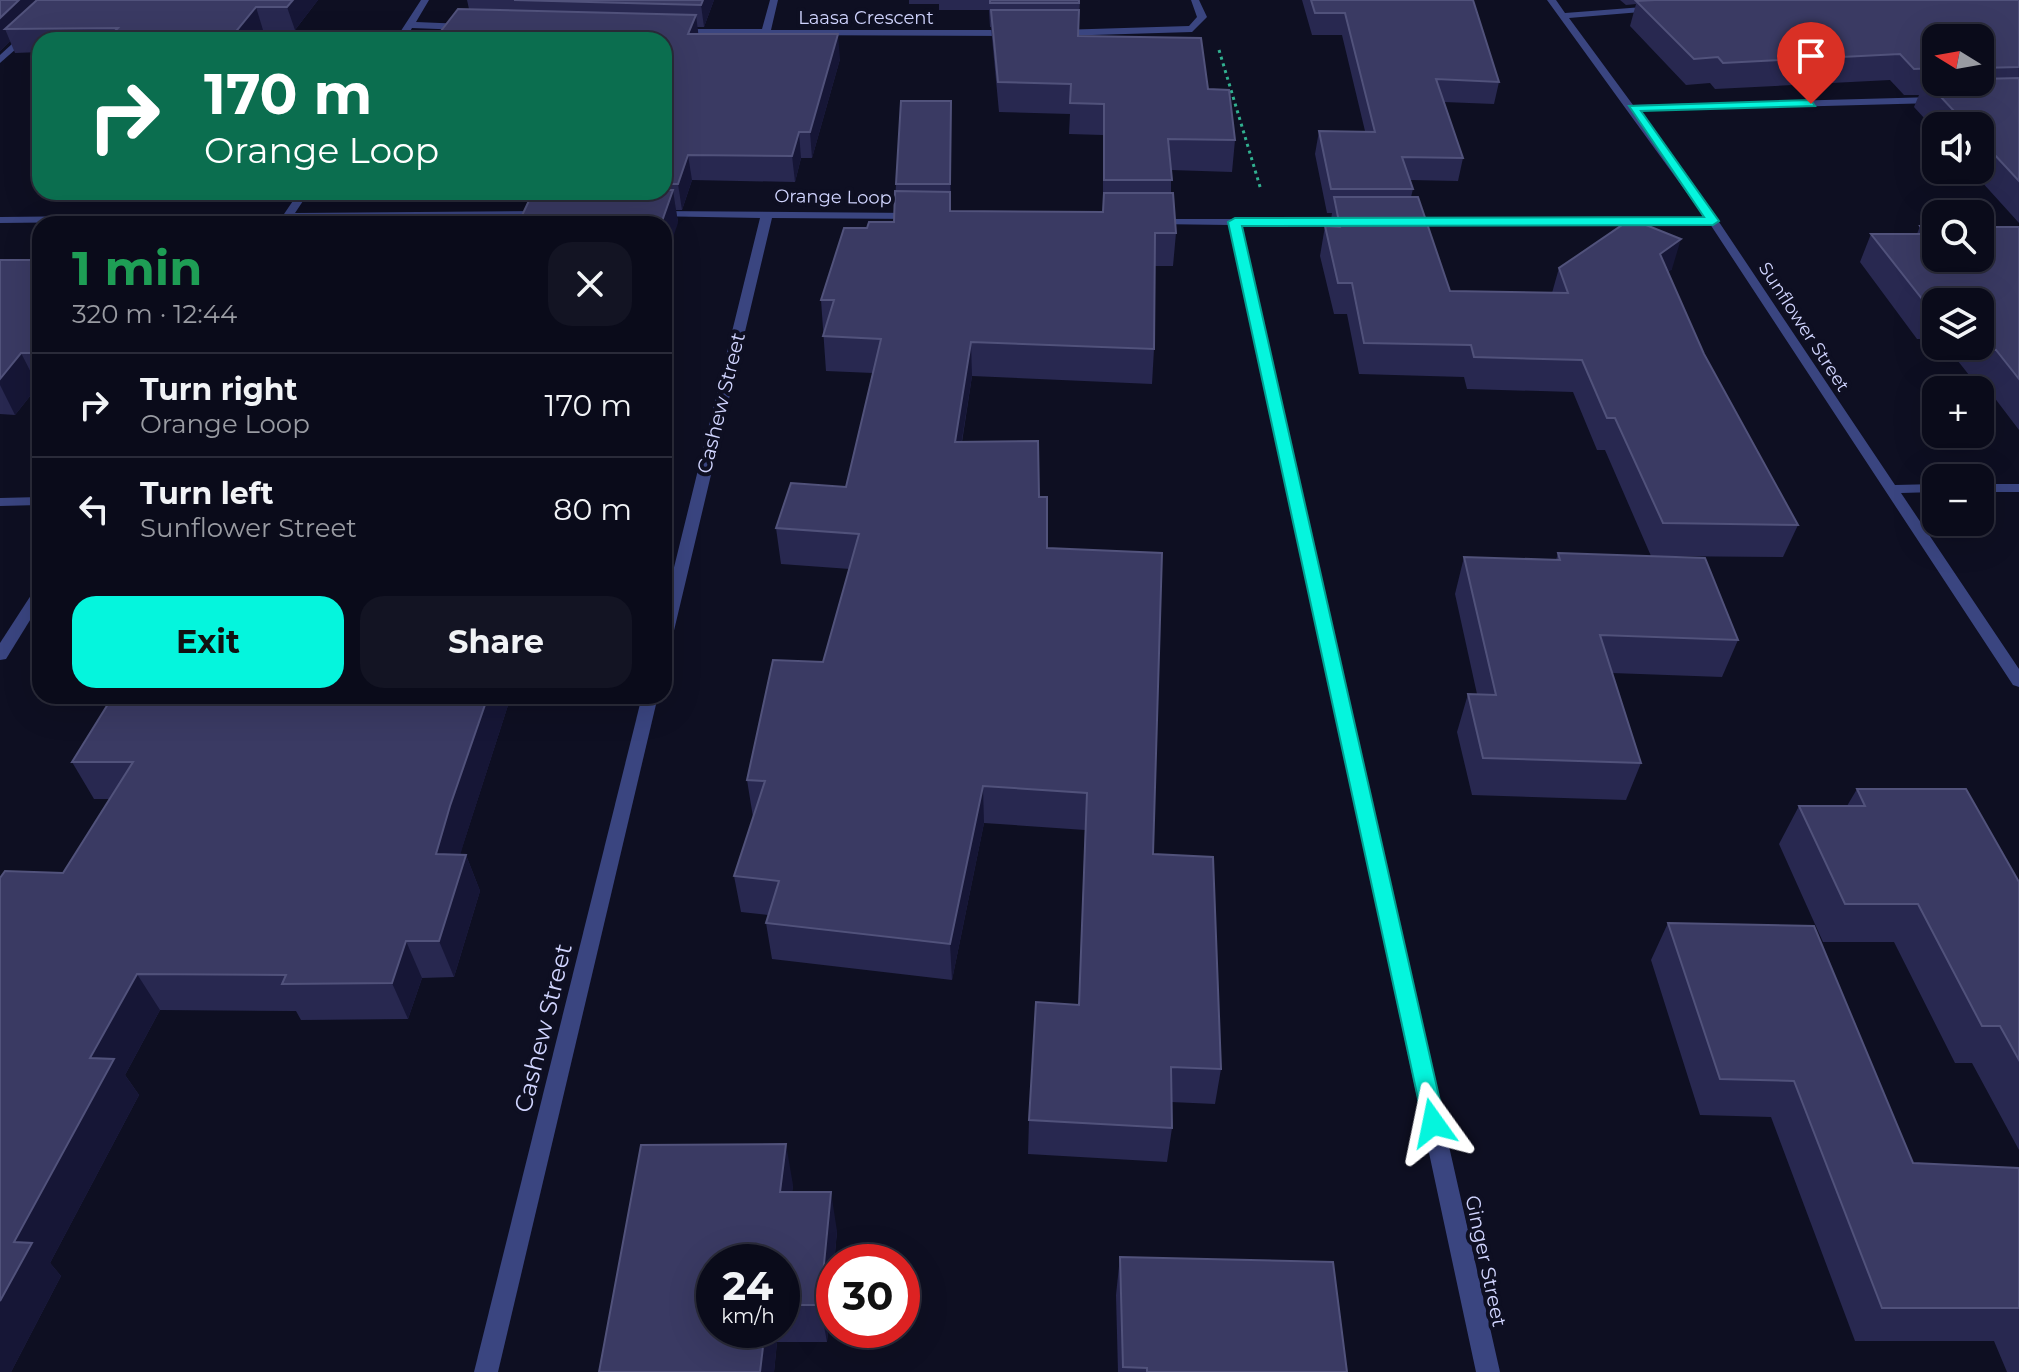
<!DOCTYPE html>
<html lang="en">
<head>
<meta charset="utf-8">
<style>
  :root { --surface:#0a0b1a; --page:#131423; --text:#f1f3f6; --muted:#999ba2; --line:#2a2b39; --accent:#05f5dd }
  body { margin:0; font-family:Montserrat,sans-serif; background:var(--page); color:var(--text); height:100vh; display:flex; flex-direction:column; font-size:30px; white-space:nowrap }
  * { box-sizing:border-box; margin:0 }
  p { font-size:26px; color:var(--muted) }
  .icon { flex:none; width:44px; height:44px; fill:none; stroke:currentColor; stroke-width:2; stroke-linecap:round; stroke-linejoin:round }
  .map { position:relative; flex:1; overflow:hidden }
  .side { position:absolute; left:32px; top:216px; width:640px; height:488px; display:flex; flex-direction:column; background:var(--surface); border-radius:24px; box-shadow:0 8px 32px #0002,0 0 0 2px var(--line) }
  .side>* { flex:none }
  .hud { position:absolute; left:32px; top:32px; width:640px; height:168px; border-radius:24px; box-shadow:0 8px 32px #0002,0 0 0 2px var(--line); background:#0b6e4f; color:#fff; overflow:hidden }
  .needle { width:52px; rotate:281deg }
  .tools { position:absolute; left:1922px; top:24px; display:grid; gap:16px }
  .tools a { display:grid; place-items:center; width:72px; height:72px; border-radius:16px; background:var(--surface); box-shadow:0 8px 32px #0002,0 0 0 2px var(--line); font-size:40px }
  .speed { position:absolute; left:696px; top:1244px; display:flex; gap:16px; font-size:40px; font-weight:700; text-align:center }
  .speed>* { display:grid; place-content:center; width:104px; height:104px; border-radius:50%; background:var(--surface); box-shadow:0 8px 32px #0002,0 0 0 2px var(--line); line-height:1 }
  .speed small { font-size:20px; font-weight:400 }
  .speed .limit { border:12px solid #d22; background:#fff; color:#111 }
  .pin { position:absolute; display:grid; place-items:center; width:68px; height:68px; color:#fff; margin:-82px -34px; border-radius:50% 50% 50% 0; rotate:-45deg; box-shadow:0 0 8px #0007 }
  .pin .icon { rotate:45deg }
  .me { position:absolute; width:88px; margin:-44px; rotate:348deg; stroke-linejoin:round; filter:drop-shadow(0 0 6px #0008) }
  .turn { display:flex; align-items:center; gap:28px; height:168px; padding:0 40px; font-size:36px }
  .turn .icon { width:104px; height:104px; stroke-width:2.5 }
  .turn b { display:block; font-size:56px; line-height:68px }
  .round { display:grid; place-items:center; flex:none; width:84px; height:84px; border-radius:24px; background:var(--page) }
  .overview { display:flex; align-items:center; justify-content:space-between; height:136px; padding:0 40px }
  h1 { font-size:48px; font-weight:700; line-height:60px; color:#1e9e55 }
  .cta { display:flex; gap:16px; margin-top:auto; padding:16px 40px }
  .cta a { flex:1; height:92px; border-radius:24px; background:var(--accent); color:#111; font-size:32px; font-weight:700; line-height:92px; text-align:center }
  .cta a+a { background:var(--page); color:var(--text) }
  ul { padding:0; list-style:none }
  li { display:flex; align-items:center; gap:24px; height:104px; padding:0 40px; border-top:2px solid var(--line) }
  li div { flex:1 }
  li b { display:block; font-size:30px }
  li em { font-style:normal }
  .map>svg:first-child { display:block }
  .lines { fill:none; stroke-linecap:round; stroke-linejoin:round }
  .path { stroke:#31b190; stroke-width:3; stroke-dasharray:3 4; stroke-linecap:butt }
  .minor { fill:#3a4580; fill-rule:evenodd }
  .wall { fill:#282850; fill-rule:evenodd }
  .shaded-wall { fill:#161636 }
  .building { fill:#3a3a63; stroke:#51527b; stroke-width:2 }
  .route { fill:#05f5dd; stroke:#039f90; stroke-width:2 }
  .labels { text-anchor:middle; dominant-baseline:central; stroke-width:8; stroke-linejoin:round; paint-order:stroke }
  .far-street-label { font-size:18px; fill:#d0d4fe; stroke:#0e0f22 }
  .street-label { font-size:20px; fill:#d0d4fe; stroke:#0e0f22 }
  .near-street-label { font-size:24px; fill:#d0d4fe; stroke:#0e0f22 }
</style>
</head>
<body>
<div class="map">
<svg width="2019" height="1372" viewBox="0 0 2019 1372">
  <rect width="100%" height="100%" fill="#0e0f22"/>
  <g class="lines">
    <path class="path" d="M1219 50 1261 190"/>
    <g class="minor">
      <path d="M421 0H429L416 22 464 24 469 27 464 30 412 28 405 40H395Z"/>
      <path d="M770 0H778L771 30H1012L1017 33 1012 36 770 35 765 38 760 35H679L674 32 679 29H762Z"/>
      <path d="M1191 0H1199L1207 17 1192 32 1059 36 1054 33 1059 30 1189 26 1197 17Z"/>
      <path d="M1547 0H1556L1565 13 1656 6V10L1653 11 1569 18 1633 105 1935 97 1940 100 1935 103 1637 111 1717 219 1895 485 1936 484V492L1901 493 2019 669V687L2013 685 1710 224H1406L1400 221 1406 218H1705Z"/>
      <path d="M25 32 33 34 0 63V55Z"/>
      <path d="M299 192H309L295 213 543 211 549 214 543 217 291 220 286 222 281 220 0 223V217L284 214Z"/>
      <path d="M654 211 915 213 921 216 915 219 772 218 672 639 664 644V608L760 218 650 216V212Z"/>
      <path d="M1150 219H1351L1357 222 1351 225H1241L1500 1372H1476L1230 225 1154 224 1148 221Z"/>
      <rect x="1980" y="484" width="39" height="8"/>
      <path d="M40 497V505L0 506V498Z"/>
      <path d="M40 587V604L6 659 0 660V643L35 589Z"/>
      <path d="M642 696H658L498 1372H474Z"/>
    </g>
  </g>
  <g class="wall">
    <path d="M0 0H318L295 30H263L255 40H40V52L15 53 10 41 0 51Z"/>
    <path d="M467 0H714L704 27H697L698 34 840 59 812 158H801L795 182 692 180 682 210H676L678 223 664 192V40L469 9Z"/>
    <path d="M909 0H1080L1078 36 1208 89 1235 140 1232 172 1171 170V193L1176 233 1173 266H1154V349L1152 384 972 376 962 442 1039 497 1047 548 1153 854 1221 1069 1215 1104 1171 1102 1172 1128 1167 1162 1028 1154 1029 1120 1079 1005 1085 830 984 823 952 980 772 959 766 923 768 915 741 912 734 876 753 817 747 780 823 662 850 569 781 564 776 528 846 487 873 373 826 371 821 300 867 228 894 222 896 184 951 126V211L1103 212V135L1069 134 1070 114 999 112 991 27H990L989 10H939V4H909Z"/>
    <path d="M1302 0H1473L1499 82 1494 104 1444 102 1463 158 1458 181 1410 180 1413 189 1411 197 1450 291 1552 293 1559 268 1672 269 1668 272 1704 354 1798 525 1783 557 1651 556 1605 450H1597L1573 392 1467 389 1464 377 1359 374 1347 314H1334L1320 256 1325 226H1330L1332 213H1327L1315 154 1319 131H1365L1342 35H1312Z"/>
    <path d="M1620 0H2019V223L1971 170H1980V126H1936V131L1914 107 1919 95H1904L1890 80 1715 89 1710 83 1686 85 1630 26 1636 4 1626 5ZM1936 38H1980V82H1936Z"/>
    <path d="M1920 226 2019 227V430L1981 380H1973L1946 346H1980V302H1936V339H1917L1860 262 1871 234H1917Z"/>
    <path d="M0 260H40V386H38L15 415 0 414Z"/>
    <path d="M1558 553 1738 640 1722 677 1612 673 1641 763 1626 800 1472 795 1457 732 1468 694H1477L1455 594 1464 557 1556 560Z"/>
    <path d="M511 696 460 854 466 855 480 891 454 977 422 978 408 1019 301 1020 296 1011 160 1010 125 1075 139 1095 50 1263 61 1276 11 1372H0L63 873 110 799H94L72 762Z"/>
    <path d="M1857 789 2019 882V1150L1972 1063H1955L1894 942H1823L1779 844 1799 806H1847Z"/>
    <path d="M1668 923 1913 1163 2019 1168V1372H2007L1994 1341H1855L1771 1117 1700 1115 1651 960Z"/>
    <path d="M793 1185 792 1192 837 1231 827 1342H777L774 1372H599ZM782 1262V1330H714Z"/>
    <path d="M1120 1257 1347 1372H1118L1116 1295Z"/>
  </g>
  <g class="shaded-wall">
    <path d="M19 0H53L5 29 10 41 0 51V18Z"/>
    <path d="M293 0H318L295 30 287 7Z"/>
    <path d="M703 0H714L704 27 701 5Z"/>
    <path d="M256 7 263 30 255 40H229Z"/>
    <path d="M696 15 699 39 688 34Z"/>
    <path d="M838 34 840 59 812 158 810 132Z"/>
    <path d="M951 101V211L950 184Z"/>
    <path d="M799 132 801 158 795 182 792 156Z"/>
    <path d="M688 155 692 180 682 210 678 184Z"/>
    <path d="M673 190 678 223 664 263V224H661Z"/>
    <path d="M1681 239 1672 269 1651 285 1660 254Z"/>
    <path d="M971 342 972 376 956 477 955 442Z"/>
    <path d="M21 353 38 386 15 415 0 385V379Z"/>
    <path d="M488 696H511L464 842 450 891 436 854 450 806Z"/>
    <path d="M983 786 984 823 952 980 950 944Z"/>
    <path d="M466 855 480 891 454 977 439 941Z"/>
    <path d="M406 941 422 978 408 1019 392 983Z"/>
    <path d="M137 974 160 1010 125 1075 139 1095 50 1263 61 1276 11 1372H0V1301L14 1242 90 1058Z"/>
    <path d="M786 1144 793 1185 788 1231 780 1192Z"/>
    <path d="M831 1192 837 1231 827 1342 820 1305Z"/>
    <path d="M765 1330H774L777 1342 774 1372H760Z"/>
  </g>
  <g class="building">
    <path d="M0 0H19L0 18Z"/>
    <path d="M37 0H293L287 7H256L229 40H106L118 28 5 29Z"/>
    <path d="M514 0H703L701 5Z"/>
    <rect x="990" y="0" width="89" height="3"/>
    <path d="M1311 0H1473L1499 82 1436 79 1463 158 1402 157 1413 189H1331L1319 131 1375 132 1345 13H1315Z"/>
    <path d="M1655 0H2019V67L1980 68V38H1936V68L1914 69 1900 54 1723 63 1718 57 1694 59 1636 1Z"/>
    <path d="M458 9 696 15 688 34H838L810 132H799L792 156 688 155 678 184H664V40H434Z"/>
    <path d="M991 10H1079L1078 36 1201 38 1208 89 1229 90 1235 140 1168 139 1172 180H1104V104L1070 103 1071 84 998 82Z"/>
    <path d="M2019 78V181L1980 139V126H1968L1925 80H1936V82H1980V79Z"/>
    <path d="M901 101H951L950 184H896Z"/>
    <path d="M664 190H673L661 224H518L533 192H664Z"/>
    <path d="M895 191 950 192V211L1103 212 1104 193H1173L1176 233H1155L1154 349 971 342 955 442 1038 441 1039 497H1047V548L1162 553 1153 854 1213 857 1221 1069 1171 1067 1172 1128 1029 1120 1036 1002 1079 1005 1087 793 983 786 950 944 766 923 779 881 734 876 765 781 747 780 773 660 823 662 859 534 776 528 791 483 846 487 881 339 823 336 834 300H821L844 228H867L869 222H894Z"/>
    <path d="M1334 197H1418L1450 291 1568 293 1559 268 1631 219 1681 239 1660 254 1704 354 1798 525 1663 523 1615 418H1607L1582 360 1474 357 1471 345 1364 343 1352 283H1338L1325 226 1340 227Z"/>
    <path d="M1920 226H1936V258H1980V227H2019V379L1996 350H1988L1980 341V302H1936V309H1930L1871 234H1925Z"/>
    <path d="M0 260H40V353H21L0 379Z"/>
    <path d="M1558 553 1705 558 1738 640 1600 635 1641 763 1483 758 1468 694 1496 695 1464 557 1560 560Z"/>
    <path d="M113 696H488L450 806 436 854 466 855 439 941H406L392 983 282 984 286 975 137 974 90 1058 114 1059 14 1242 32 1243 0 1301V878L5 871 63 873 133 762H72Z"/>
    <path d="M1857 789H1966L2019 882V1060L2000 1026H1982L1918 904H1845L1799 806H1865Z"/>
    <path d="M1668 923 1814 926 1913 1163 2019 1168V1308H1882L1794 1081 1720 1079Z"/>
    <path d="M786 1144 780 1192H831L820 1305H782V1262H714V1330H765L760 1372H599L641 1145Z"/>
    <path d="M1120 1257 1333 1262 1347 1372H1147V1368L1123 1367Z"/>
  </g>
  <path class="route" d="M1811 100 1815 106 1641 111 1719 221 1713 225 1242 226 1445 1123 1441 1131 1433 1134 1425 1131 1228 222 1235 218 1704 217 1629 106Z"/>
  <g class="labels">
    <g class="far-street-label">
      <text x="866" y="18">Laasa Crescent</text>
      <text transform="translate(833 197) rotate(1)">Orange Loop</text>
      <text transform="translate(1804 327) rotate(57)">Sunflower Street</text>
    </g>
    <g class="street-label">
      <text transform="translate(721 403) rotate(-76)">Cashew Street</text>
      <text transform="translate(1486 1261) rotate(78)">Ginger Street</text>
    </g>
    <g class="near-street-label">
      <text transform="translate(543 1028) rotate(-76)">Cashew Street</text>
    </g>
  </g>
</svg>
<div class="tools">
<a><svg class="needle" viewBox="-14 -14 28 28"><path d="M0-13l5 13h-10z" fill="#e53935"/><path d="M0 13l5-13h-10z" fill="#999ba2"/></svg></a>
<a><svg class="icon" aria-label="sound" viewBox="0 0 24 24"><path d="M4 9h4l5-4v14l-5-4H4zM17 9q2 3 0 6"/></svg></a>
<a><svg class="icon" aria-label="search" viewBox="0 0 24 24"><circle cx="10" cy="10" r="6"/><path d="M15 15l6 6"/></svg></a>
<a><svg class="icon" aria-label="layers" viewBox="0 0 24 24"><path d="M12 4l9 5-9 5-9-5zM3 14l9 5 9-5"/></svg></a>
<a>+</a>
<a>−</a>
</div>
<div class="speed"><div>24<small>km/h</small></div><div class="limit">30</div></div>
<div class="pin" style="left:1811px;top:104px;background:#d93025"><svg class="icon" aria-label="arrive" viewBox="0 0 24 24"><path d="M6 21V4h12l-3 4 3 4H6"/></svg></div>
<svg class="me" style="left:1433px;top:1123px" viewBox="-20 -20 40 40"><path d="M0-17L14 15 0 8-14 15z" fill="#05f5dd" stroke="#fff" stroke-width="4"/></svg>
<div class="hud">
<div class="turn"><svg class="icon" aria-label="right" viewBox="0 0 24 24"><path d="M7 20v-9h11M14 6l5 5-5 5"/></svg><div><b>170 m</b>Orange Loop</div></div>
</div>
<section class="side">
<div class="overview"><div><h1>1 min</h1><p>320 m · 12:44</p></div><a class="round"><svg class="icon" aria-label="close" viewBox="0 0 24 24"><path d="M6 6l12 12M18 6L6 18"/></svg></a></div>
<ul>
<li><svg class="icon" aria-label="right" viewBox="0 0 24 24"><path d="M7 20v-9h11M14 6l5 5-5 5"/></svg><div><b>Turn right</b><p>Orange Loop</p></div><em>170 m</em></li>
<li><svg class="icon" aria-label="left" viewBox="0 0 24 24"><path d="M17 20v-9H6M10 6l-5 5 5 5"/></svg><div><b>Turn left</b><p>Sunflower Street</p></div><em>80 m</em></li>
</ul>
<div class="cta"><a>Exit</a><a>Share</a></div>
</section>
</div>
</body>
</html>
